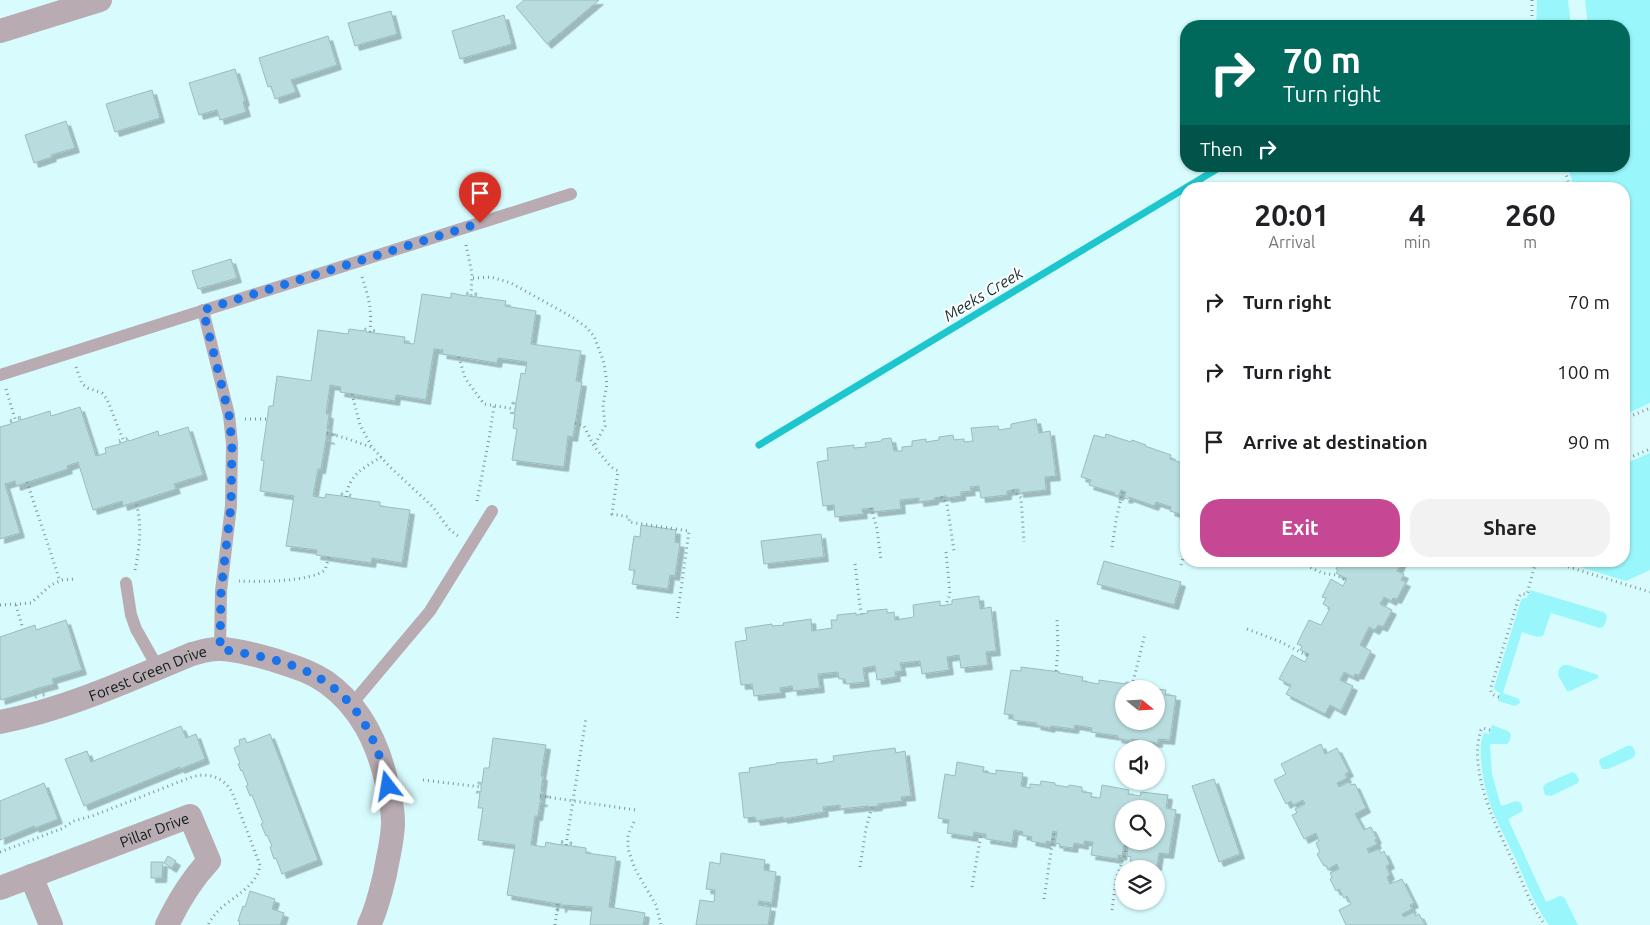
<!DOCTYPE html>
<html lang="en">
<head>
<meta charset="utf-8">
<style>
  :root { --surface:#fff; --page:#f2f2f2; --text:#202124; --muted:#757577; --accent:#c64793 }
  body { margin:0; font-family:Ubuntu,sans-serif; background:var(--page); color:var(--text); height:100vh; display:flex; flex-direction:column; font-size:19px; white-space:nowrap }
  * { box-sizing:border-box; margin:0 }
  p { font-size:16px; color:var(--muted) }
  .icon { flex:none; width:28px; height:28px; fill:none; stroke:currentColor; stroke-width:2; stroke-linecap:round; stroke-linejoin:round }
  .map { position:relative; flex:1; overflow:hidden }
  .details { position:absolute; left:1180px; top:182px; width:450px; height:385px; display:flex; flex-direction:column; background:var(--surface); border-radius:20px; box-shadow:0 1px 4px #0004 }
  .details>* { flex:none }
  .hud { position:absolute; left:1180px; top:20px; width:450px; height:152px; border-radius:20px; box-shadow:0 1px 4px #0004; background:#00695c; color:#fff; overflow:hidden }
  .needle { width:32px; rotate:108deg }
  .fabs { position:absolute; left:1115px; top:680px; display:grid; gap:10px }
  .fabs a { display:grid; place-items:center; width:50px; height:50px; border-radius:50%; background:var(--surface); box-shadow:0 1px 4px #0004; font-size:25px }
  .pin { position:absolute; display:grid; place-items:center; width:42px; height:42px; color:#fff; margin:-51px -21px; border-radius:50% 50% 50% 0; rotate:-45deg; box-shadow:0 0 5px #0007 }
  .pin .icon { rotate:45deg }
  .me { position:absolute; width:55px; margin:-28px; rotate:346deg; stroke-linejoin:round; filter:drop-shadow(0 0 4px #0008) }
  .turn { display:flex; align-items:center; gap:18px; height:105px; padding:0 20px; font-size:22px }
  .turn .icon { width:65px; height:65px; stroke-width:2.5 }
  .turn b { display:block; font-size:35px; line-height:42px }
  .then { display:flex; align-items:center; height:48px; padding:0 20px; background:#0003; gap:10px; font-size:19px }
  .eta { display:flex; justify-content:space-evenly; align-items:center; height:85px; text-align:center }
  .eta b { font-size:30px; font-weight:600; line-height:35px }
  .button { display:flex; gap:10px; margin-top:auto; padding:10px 20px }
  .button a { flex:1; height:58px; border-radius:20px; background:var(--accent); color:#fff; font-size:20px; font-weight:600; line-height:58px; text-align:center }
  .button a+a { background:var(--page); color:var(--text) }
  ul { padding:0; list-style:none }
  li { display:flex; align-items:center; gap:15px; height:70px; padding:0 20px }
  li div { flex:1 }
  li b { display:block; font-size:19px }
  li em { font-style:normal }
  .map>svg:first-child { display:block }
  .green { fill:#99f7fc }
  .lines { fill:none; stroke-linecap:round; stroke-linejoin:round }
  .stream { stroke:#1dc6cd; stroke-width:7 }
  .building { fill:#b9dddf; stroke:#99bcbe; fill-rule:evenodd; filter:url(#shadow) }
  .path { stroke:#7d9798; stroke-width:3; stroke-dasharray:1 4; stroke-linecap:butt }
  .lane { stroke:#b8abb1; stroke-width:12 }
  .street { stroke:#b8abb1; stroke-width:24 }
  .route { stroke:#1a73e8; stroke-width:9; stroke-dasharray:0 16.2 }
  .labels { text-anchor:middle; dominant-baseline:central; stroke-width:4; stroke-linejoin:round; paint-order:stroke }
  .street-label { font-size:15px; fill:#0b1819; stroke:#fff }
  .water-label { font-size:16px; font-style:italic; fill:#183032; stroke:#fff }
</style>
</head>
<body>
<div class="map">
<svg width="1650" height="925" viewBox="0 0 1650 925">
  <defs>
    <filter id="shadow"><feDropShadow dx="4.5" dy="4.5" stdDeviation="0" flood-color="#0004"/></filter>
  </defs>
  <rect width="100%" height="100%" fill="#d8fcfe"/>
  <g class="green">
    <path d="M1537 0H1568L1571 26H1536Z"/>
    <path d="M1585 0H1650V403L1624 415V189H1574L1568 166H1624V26H1588Z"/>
    <path d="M1650 453V570L1626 581 1560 561H1624V464Z"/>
    <path d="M1530 590 1603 612 1606 614 1607 618 1604 626 1600 628 1551 613 1543 636 1537 637 1522 632 1503 693 1519 699 1520 703 1515 706 1498 701 1500 693 1496 691 1494 688 1521 600 1524 598H1527Z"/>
    <path d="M1563 665H1568L1598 675V678L1570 691H1567L1558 675 1559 669Z"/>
    <path d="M1492 725 1508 731 1511 734 1510 741 1507 744H1490L1492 774 1501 806 1516 801 1521 803 1523 811 1508 819 1546 902 1560 896 1564 897 1578 925H1549C1534 905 1526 882 1516 860 1507 841 1496 821 1489 801 1484 786 1476 747 1484 733L1489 734Z"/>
    <path d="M1627 746H1632L1635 751V755L1633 758 1608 769H1602L1599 762 1600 759Z"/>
    <path d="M1572 772 1576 774 1579 780 1578 783 1551 796 1545 795 1543 788 1545 784Z"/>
  </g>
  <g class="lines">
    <path class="stream" d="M759 445 1222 166"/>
  </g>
  <g class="building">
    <path d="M524 0H599L547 44 516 7Z"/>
    <path d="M391 11 397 34 355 46 348 23Z"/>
    <path d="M504 15 512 44 460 59 452 31Z"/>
    <path d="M328 36 337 65 291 80 296 92 275 99 271 86 268 87 259 58Z"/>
    <path d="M235 69 245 101 243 102 246 112 220 120 217 110 199 115 189 83Z"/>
    <path d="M152 90 160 118 115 132 106 104Z"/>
    <path d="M66 121 75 148 51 155 52 157 34 163 25 135Z"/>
    <path d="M231 259 237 278 198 289 192 271Z"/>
    <path d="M467 292H468V296L475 297V293H477L476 297 506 301 505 306 536 311 531 344 581 351 576 381 582 382 573 437 568 436 564 467 512 460 517 429 513 428 515 414 510 413 515 412 516 404H512V402L516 403 521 373 525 374 527 362 498 358 497 363 442 354 443 350 434 349 426 400 396 395 395 401 352 394 340 392 341 387 330 385 326 414H329L327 429 332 430 331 431H327L326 438 330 439V440L326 439 321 469H318L313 496 325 498 326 494 341 496V493H343L342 496 349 497 350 494H351L350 498 380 502V506L410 510 402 563 372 558 371 563 316 555 317 550 286 546 294 496 260 491 264 461 261 460 269 406H273L277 376 311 381 318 330 348 334 349 329 364 331 365 328H366V332L373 333 374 329 375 330 374 333 405 337 404 343 414 344 422 294 451 298V293L466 296Z"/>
    <path d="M80 407 96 456 106 453 105 448 120 444 119 439 121 443 127 441 126 437 129 441 158 431 159 436 188 427 203 475 174 484 176 489 123 506 122 501 93 510 78 462 67 466 68 469 16 486 15 481 5 484 20 533 0 539V427L11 424 10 420 11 419 12 423 19 421 18 417 20 416 21 420 50 411 51 416Z"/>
    <path d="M1036 419 1039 433 1050 431 1056 476 1045 477 1046 490 1019 493V489L1007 491V495L981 498 979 486 970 487 971 491 961 492V496L947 498 946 496 939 497 934 498V500L919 502V498L900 500 901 509 874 512 873 508 862 509 863 514 835 517 834 505 823 506 817 462 828 460 827 448 854 445V448L866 447 865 443 882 441V439L891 438 894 451H902V447L912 446V441L926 439V442L939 440V437L953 435 954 440 964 439V442L973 441 971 428 998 426 999 430 1011 428V424Z"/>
    <path d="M1106 434 1131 442 1132 440 1146 445 1145 446 1171 455 1170 459 1185 464 1186 460V516L1170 511 1171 507 1156 502 1154 506 1129 497 1128 499 1124 498 1126 492 1121 490 1119 496 1114 495 1115 493 1089 485 1091 480 1081 477 1094 435 1105 438Z"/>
    <path d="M641 525 676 530 675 542 680 543 675 576 670 575 668 589 632 584 635 570H629L634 536 640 537Z"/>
    <path d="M821 534 824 557 764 564 761 541Z"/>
    <path d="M1104 561 1181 582 1174 605 1097 584Z"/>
    <path d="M1340 561H1402L1397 571 1404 574 1401 580 1406 582 1397 599 1393 598 1392 601 1384 597 1380 604 1392 610 1383 627 1378 625 1375 630 1369 627 1360 645 1371 651 1359 675 1355 674 1354 677 1344 672 1340 680 1353 686 1341 711 1330 705 1325 714 1286 694 1291 685 1279 679 1292 655 1305 662 1309 654 1300 650 1302 646 1297 644 1309 620 1321 625 1330 608 1323 604 1326 598 1322 597 1331 579 1343 586 1346 580 1347 579 1336 573 1338 570 1336 569Z"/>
    <path d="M979 596 980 609 991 607 996 651 986 652 988 665 961 668 959 655 947 657 949 670 922 674 920 661 900 663 902 671 895 672 896 677 877 680 875 666 863 668 865 682 846 684 845 679H839L838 672 818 674 820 688 793 691 792 686 780 688 781 693 754 696 752 684 741 685 735 642 747 640 745 628 772 624V626L784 625 783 623 811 619 812 631 832 628 831 620H837V615L856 613V615L868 613 867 611 887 609V613L894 612 895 620 914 617 913 605 940 601V606L952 604V600Z"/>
    <path d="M66 620 82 670 52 679 54 684 39 688 40 691 39 692 38 688 31 691 32 694 30 691 1 700 0 696V637L35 625 36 630Z"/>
    <path d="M1021 667 1060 672 1059 673 1083 677 1082 681 1099 684V680L1126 684V682L1156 689H1124V721H1156V689L1166 690 1165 695 1176 696 1170 740 1158 739V743L1131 739V741L1117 738 1118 736 1091 732 1092 728 1075 725 1074 729 1051 726 1050 728 1036 725 1037 723 1013 720V715L1004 714 1011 670 1021 671Z"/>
    <path d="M181 726 186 738 196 734 205 759 180 769V767L84 806 65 759 87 751 91 762Z"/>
    <path d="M270 734 318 860 282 874 276 858 274 859 270 847 272 846 267 835 266 836 261 824 263 823 252 795 250 796 246 786 248 785 242 770 241 771 238 764 240 763 234 748 240 745 239 740 245 738 247 743Z"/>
    <path d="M493 738 546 745 541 776H543L541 791 545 792 544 793H541L540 800 543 801V802H540L538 816H535L531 845 545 847 546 842 561 845 562 840 563 841 562 845 570 846V842H572L571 846 586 848V853L616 857 609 907 645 913 643 925H590L592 907 563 905 562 908H561V904L554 903V907L552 906 553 903 507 895 515 845 478 840 483 808H478L480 793H476L477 791 481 792V784H478V782L482 783 484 768H489Z"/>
    <path d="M1321 744 1325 754 1337 748 1349 772 1345 774 1347 778 1337 783 1339 787 1349 782 1351 785 1355 784 1366 808 1355 814 1364 830 1371 827 1377 839 1375 840 1377 844 1367 849 1369 853 1379 849 1381 853 1384 851 1390 864 1386 866 1390 875 1387 877 1390 884 1402 879 1414 903 1410 905 1412 909 1402 914 1404 917 1414 912 1416 916 1419 914 1425 925H1346L1339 910 1351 904 1347 896 1344 898 1339 889 1336 891 1330 879 1332 877 1330 873 1339 869 1337 864 1328 869 1326 865 1324 866 1317 854 1320 852 1316 843 1319 841 1316 833 1304 839 1292 815 1297 813 1295 809 1305 804 1303 800 1293 805 1291 801 1286 804 1274 780 1286 774 1281 764Z"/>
    <path d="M895 748 896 753 905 751 911 796 901 797 902 801 878 804V806L869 807V806L840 809V805L823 807 824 812 783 819V817L756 821 755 817 744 818 739 773 750 772 749 768 776 764V763L817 759V764L834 761 833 756Z"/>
    <path d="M957 762 984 767 983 772 996 774V770L1023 773 1021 786 1030 788V784L1040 785 1041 781 1055 783V785L1068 787 1069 785 1082 787V792L1092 793 1091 797 1100 798 1102 785 1129 790 1128 794 1140 796 1141 792 1168 795 1166 808 1176 810 1169 854 1159 853 1157 866 1130 861 1131 857 1127 856 1128 845H1124L1122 856 1118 855V859L1091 855 1093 842 1084 841V845L1074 843 1073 848 1059 846 1060 844 1055 843 1057 832 1053 831 1051 842 1046 841V844L1031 841 1032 837 1022 835 1023 832 1014 830 1012 843 986 839V834H983L974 832 973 837 947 833 949 820 938 818 945 774 955 776ZM1124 809H1156V841H1124Z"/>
    <path d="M1214 779 1240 854 1219 862 1192 786Z"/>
    <path d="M44 783 58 819 35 828 34 826 0 840V801Z"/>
    <path d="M721 853 765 860 764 870 776 872 772 903 759 901 758 905 771 907 768 925H696L700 900 714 902 715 890 706 889 710 862 720 864Z"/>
    <path d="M168 856 176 861 172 868 164 863Z"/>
    <path d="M151 862H163L162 878H151Z"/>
    <path d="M250 891 275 899 272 909 284 913 280 925H239L240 921H238L243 906 245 907Z"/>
  </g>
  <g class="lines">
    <g class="path">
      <path d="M1532 26V0"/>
      <path d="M1564 166 1570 189"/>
      <path d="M466 245 472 273 471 296"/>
      <path d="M362 277C369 299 372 309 370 332"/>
      <path d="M473 278 491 277 511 283 572 317 586 327 594 336 604 363 607 384 603 405 605 426 594 446"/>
      <path d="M459 357 465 378 484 404 515 409"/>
      <path d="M76 367 82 384 88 388 102 393 107 399 124 442"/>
      <path d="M6 389 16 422"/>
      <path d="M352 394 360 425 372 447 389 466 433 507 449 529 458 536"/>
      <path d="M245 419H267"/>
      <path d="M1624 419 1650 408"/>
      <path d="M575 423 584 426 594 446 611 467 618 471 612 514 629 517V522L689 531 677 619"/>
      <path d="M327 433 345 438 371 447"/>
      <path d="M1624 460 1650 449"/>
      <path d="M27 482 60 581"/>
      <path d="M1013 490 1021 498 1024 542"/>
      <path d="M346 497C349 474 364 468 381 457"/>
      <path d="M941 497 947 504 954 551"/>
      <path d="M477 501 489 439 494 406"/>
      <path d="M871 508 877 529 881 560"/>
      <path d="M1112 547 1117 515 1123 491"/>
      <path d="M946 552 950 594 946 605"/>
      <path d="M1297 561 1322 573 1336 575 1346 580"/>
      <path d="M1549 561 1650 592"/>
      <path d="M855 564 860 607 862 614"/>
      <path d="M1181 565 1186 547"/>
      <path d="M135 570C140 546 142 525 136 502"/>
      <path d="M239 581C259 582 310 582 325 570L329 557"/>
      <path d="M0 605 31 603 51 585 62 580 74 579"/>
      <path d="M16 605 23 629"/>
      <path d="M1247 629 1281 642 1308 656"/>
      <path d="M1056 671 1058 649 1057 619"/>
      <path d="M1132 686 1145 634"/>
      <path d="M1499 697C1493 695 1490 694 1491 687L1519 597 1521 594H1527L1536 561"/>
      <path d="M1490 730 1483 728 1481 730C1467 773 1498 829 1515 866 1524 886 1532 908 1545 925"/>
      <path d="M423 780 481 787"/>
      <path d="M540 796 636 810"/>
      <path d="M634 822 628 835V849L635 869 656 905 661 925"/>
      <path d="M566 845 586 718"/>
      <path d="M0 852 61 829 74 821 95 815 189 778C205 772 222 775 232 792L260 865C257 886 234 896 220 909 215 914 211 919 208 925"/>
      <path d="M860 867 866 828 872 807"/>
      <path d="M972 887 981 834"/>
      <path d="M1044 899 1054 832"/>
      <path d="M1112 910 1116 879 1125 854 1126 845"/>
      <path d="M555 925 558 904"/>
    </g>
    <g class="lane">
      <path d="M203 310 229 415 232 444 231 506 221 591 220 649"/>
      <path d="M0 375 571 194"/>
      <path d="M126 583 131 615 136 629 158 668"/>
      <path d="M351 705 430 611 492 511"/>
    </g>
    <g class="street">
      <path d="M0 31 100 0"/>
      <path id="s1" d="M0 722C67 709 129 680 192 654 200 652 209 649 218 649 232 648 260 656 274 660 292 666 310 671 326 682 361 707 378 743 387 784 390 796 393 809 393 822 393 839 388 857 385 874 381 891 377 909 369 925"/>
      <path d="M31 876 51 925"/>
      <path id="s2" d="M0 888 190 816 209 861C191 880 178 902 167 925"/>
    </g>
  </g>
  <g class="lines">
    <path class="route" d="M388 786C376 734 353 690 301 669 276 658 247 654 220 649L221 591 231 506 232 444 229 415 203 310 480 223"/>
  </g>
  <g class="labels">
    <g class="street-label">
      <text stroke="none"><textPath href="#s1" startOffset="156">Forest Green Drive</textPath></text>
      <text stroke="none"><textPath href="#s2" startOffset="165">Pillar Drive</textPath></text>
    </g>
    <g class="water-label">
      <text transform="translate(983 294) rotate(-31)">Meeks Creek</text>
    </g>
  </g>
</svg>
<div class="fabs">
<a><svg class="needle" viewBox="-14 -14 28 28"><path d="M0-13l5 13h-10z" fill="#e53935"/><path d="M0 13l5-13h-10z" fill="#757577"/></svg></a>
<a><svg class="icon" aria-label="sound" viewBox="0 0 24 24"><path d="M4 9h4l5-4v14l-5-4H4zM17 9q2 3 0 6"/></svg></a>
<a><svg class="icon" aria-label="search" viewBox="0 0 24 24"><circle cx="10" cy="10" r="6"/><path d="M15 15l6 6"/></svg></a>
<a><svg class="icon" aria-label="layers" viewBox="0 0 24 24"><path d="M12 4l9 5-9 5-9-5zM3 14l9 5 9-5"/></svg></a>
</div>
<div class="pin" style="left:480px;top:223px;background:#d93025"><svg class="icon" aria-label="arrive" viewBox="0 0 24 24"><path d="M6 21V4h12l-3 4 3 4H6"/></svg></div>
<svg class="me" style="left:388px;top:786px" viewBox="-20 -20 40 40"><path d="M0-17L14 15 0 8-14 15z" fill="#1a73e8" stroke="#fff" stroke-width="4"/></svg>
<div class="hud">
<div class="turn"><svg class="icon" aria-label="right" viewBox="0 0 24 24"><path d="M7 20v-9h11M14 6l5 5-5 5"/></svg><div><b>70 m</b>Turn right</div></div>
<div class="then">Then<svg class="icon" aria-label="right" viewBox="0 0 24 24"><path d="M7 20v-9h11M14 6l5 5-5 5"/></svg></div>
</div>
<section class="details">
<div class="eta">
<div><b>20:01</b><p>Arrival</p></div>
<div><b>4</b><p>min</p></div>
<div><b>260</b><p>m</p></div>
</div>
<ul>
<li><svg class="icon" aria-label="right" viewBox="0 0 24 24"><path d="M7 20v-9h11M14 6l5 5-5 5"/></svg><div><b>Turn right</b></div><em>70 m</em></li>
<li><svg class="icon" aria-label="right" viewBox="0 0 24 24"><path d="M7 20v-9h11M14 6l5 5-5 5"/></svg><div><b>Turn right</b></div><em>100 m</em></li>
<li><svg class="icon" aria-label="arrive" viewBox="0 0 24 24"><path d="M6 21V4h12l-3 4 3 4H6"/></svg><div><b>Arrive at destination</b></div><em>90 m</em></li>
</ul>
<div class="button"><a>Exit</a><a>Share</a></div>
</section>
</div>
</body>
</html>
